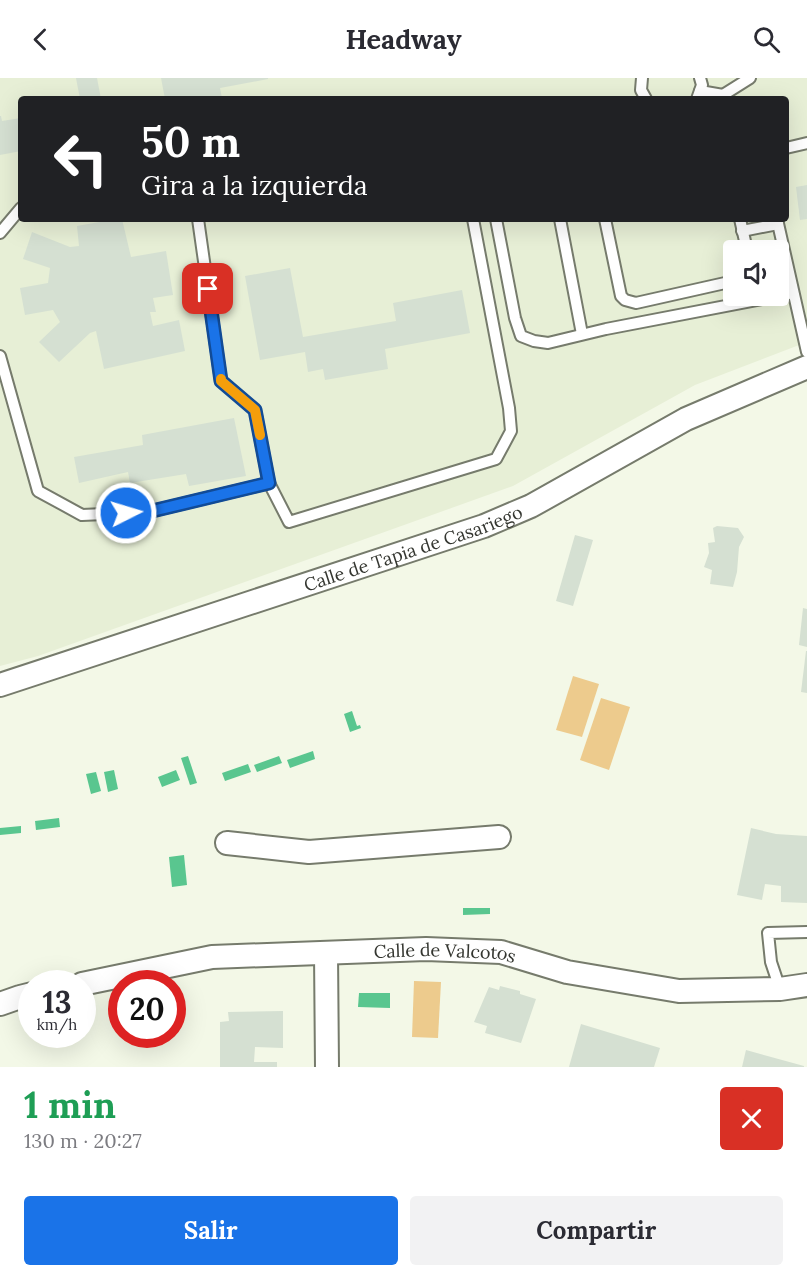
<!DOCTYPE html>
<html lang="es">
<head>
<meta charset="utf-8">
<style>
  :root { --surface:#fff; --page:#f2f2f3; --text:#2b2b33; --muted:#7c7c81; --accent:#1a73e8 }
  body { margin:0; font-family:Lora,serif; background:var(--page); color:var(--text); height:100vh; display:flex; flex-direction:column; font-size:22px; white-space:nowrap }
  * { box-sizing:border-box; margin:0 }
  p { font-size:20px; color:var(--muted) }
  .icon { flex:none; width:33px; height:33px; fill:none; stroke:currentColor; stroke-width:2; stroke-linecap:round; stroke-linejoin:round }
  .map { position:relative; height:989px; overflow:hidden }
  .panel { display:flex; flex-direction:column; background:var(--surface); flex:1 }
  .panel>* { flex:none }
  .banner { position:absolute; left:18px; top:18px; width:771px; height:126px; border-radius:6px; box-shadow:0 6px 24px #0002; background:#202124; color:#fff; overflow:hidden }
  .fabs { position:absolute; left:723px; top:162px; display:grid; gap:12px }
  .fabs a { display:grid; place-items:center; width:66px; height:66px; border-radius:6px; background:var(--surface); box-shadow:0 6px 24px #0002; font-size:30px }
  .speed { position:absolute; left:18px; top:892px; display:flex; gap:12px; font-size:30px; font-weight:700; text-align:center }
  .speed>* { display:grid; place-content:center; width:78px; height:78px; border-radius:50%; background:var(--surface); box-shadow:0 6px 24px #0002; line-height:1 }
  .speed small { font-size:15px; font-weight:400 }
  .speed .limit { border:9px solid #d22; background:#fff; color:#111 }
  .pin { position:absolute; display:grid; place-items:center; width:51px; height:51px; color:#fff; margin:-26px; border-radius:12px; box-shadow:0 3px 9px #0006 }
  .me { position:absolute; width:66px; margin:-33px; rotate:85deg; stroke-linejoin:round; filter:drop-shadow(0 0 4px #0008) }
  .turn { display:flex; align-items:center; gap:21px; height:126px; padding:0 24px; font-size:27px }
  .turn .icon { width:78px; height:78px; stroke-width:2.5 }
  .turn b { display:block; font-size:42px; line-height:51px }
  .round { display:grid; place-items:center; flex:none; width:63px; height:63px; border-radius:6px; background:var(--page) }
  .head { display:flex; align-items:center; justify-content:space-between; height:102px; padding:0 24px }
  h1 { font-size:36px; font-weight:700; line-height:45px; color:#1e9e55 }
  .action { display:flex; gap:12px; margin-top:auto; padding:12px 24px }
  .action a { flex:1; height:69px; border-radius:6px; background:var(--accent); color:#fff; font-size:24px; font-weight:700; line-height:69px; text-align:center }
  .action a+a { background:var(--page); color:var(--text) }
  header { display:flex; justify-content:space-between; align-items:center; height:78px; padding:0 24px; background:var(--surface); font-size:27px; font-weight:700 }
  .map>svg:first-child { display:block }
  .built { fill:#e7efd6; fill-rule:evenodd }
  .green { fill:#edcb8d }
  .water { fill:#59c68f }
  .building { fill:#d5e0d2 }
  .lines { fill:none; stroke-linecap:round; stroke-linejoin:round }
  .service-casing { stroke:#767b6c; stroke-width:14 }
  .minor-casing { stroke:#767b6c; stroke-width:26 }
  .service { stroke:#fff; stroke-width:10 }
  .minor { stroke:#fff; stroke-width:22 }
  .route-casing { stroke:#114b97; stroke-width:15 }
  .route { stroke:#1a73e8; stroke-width:10 }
  .slow { stroke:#f59e0b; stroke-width:10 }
  .labels { text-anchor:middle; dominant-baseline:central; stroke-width:4.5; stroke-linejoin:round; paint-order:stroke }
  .street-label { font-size:18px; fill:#343630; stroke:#fff }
</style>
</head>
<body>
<header><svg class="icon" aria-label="back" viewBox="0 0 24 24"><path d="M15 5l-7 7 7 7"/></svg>Headway<svg class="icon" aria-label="search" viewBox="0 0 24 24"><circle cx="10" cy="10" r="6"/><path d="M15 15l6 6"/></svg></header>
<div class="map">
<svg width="807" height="989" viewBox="0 0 807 989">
  <rect width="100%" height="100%" fill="#f3f8e7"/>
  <path class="built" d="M0 0H807V264L695 307 513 408 38 578 0 588ZM21 21H786V141H21ZM734 172H778V218H734Z"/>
  <g class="green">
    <path d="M573 598 599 606 582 659 556 652Z"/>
    <path d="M601 620 630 629 609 692 580 682Z"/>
    <path d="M414 903 441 904 438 960 412 959Z"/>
  </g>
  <g class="water">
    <path d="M352 633 357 648 360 647 361 650 350 654 344 636Z"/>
    <path d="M313 673 315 681 290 690 287 682Z"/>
    <path d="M188 678 197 705 190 707 181 680Z"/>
    <path d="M279 678 282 685 257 694 254 687Z"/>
    <path d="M248 686 251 694 225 703 222 695Z"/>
    <path d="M114 692 118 711 108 714 104 694Z"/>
    <path d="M176 692 180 702 162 709 158 699Z"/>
    <path d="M96 694 101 713 91 716 86 696Z"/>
    <path d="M59 740 60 749 36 752 35 743Z"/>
    <path d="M21 748V755L0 757V750Z"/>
    <path d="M184 777 187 807 172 809 169 779Z"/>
    <path d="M463 830H490V836L463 837Z"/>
    <path d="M359 915H390V930L358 929Z"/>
  </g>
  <g class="building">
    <path d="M76 0H97L101 21H80Z"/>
    <path d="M161 0H268V1L220 10 222 20 215 21H165Z"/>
    <path d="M0 38H1L2 43 21 40V73L0 77Z"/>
    <path d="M807 107V141L800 142 796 109Z"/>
    <path d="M116 141H122L131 179 166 173 173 217 153 220 156 234H150L153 248 179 242 185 273 104 291 96 253 90 255 59 284 39 264 60 244 53 232 25 237 20 210 48 205 50 190 23 181 32 154 70 169 79 168 77 148Z"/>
    <path d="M290 190 303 259 396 243 393 225 462 212 470 255 385 271 388 291 325 302 323 291 308 294 305 274 260 282 245 198Z"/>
    <path d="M234 340 246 398 189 408 186 396 130 405 128 394 79 405 74 379 143 367 142 357Z"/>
    <path d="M717 448 738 450 744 459 739 469 737 494 733 509 710 506 712 492 704 489 709 475 708 465 715 464 713 450Z"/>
    <path d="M575 457 593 462 573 528 556 523Z"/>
    <path d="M803 530 807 531V569L799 567Z"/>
    <path d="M806 573H807V615L801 614Z"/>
    <path d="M751 750 776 756 807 758V825L781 824V808L765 806 762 822 737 817Z"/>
    <path d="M500 908 520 913V916L536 921 521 965 485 955 487 948 474 944 489 909 499 912Z"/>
    <path d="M283 933V970L255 969 254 984H277V989H220V944L229 943 228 934Z"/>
    <path d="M581 946 660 970 654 989H569Z"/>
    <path d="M746 972 804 988V989H742Z"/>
  </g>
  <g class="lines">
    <g class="service-casing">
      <g id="service">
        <path d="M642 0 641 12 646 21"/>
        <path d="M700 13 723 17 727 21"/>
        <path d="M723 17 750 0"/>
        <path d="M697 21 702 7 700 0"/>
        <path d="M786 70 807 65"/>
        <path d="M198 141 221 303 255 332 269 405 289 444 496 381 511 353 509 330 473 141"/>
        <path d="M496 141 515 240 521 258 534 263 548 265 606 251 793 215"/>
        <path d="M560 141 582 256"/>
        <path d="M605 141 621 218 625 222 636 225 734 203"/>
        <path d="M740 141 747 172"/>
        <path d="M777 141 807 274"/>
        <path d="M742 153 778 146"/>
        <path d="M0 155 21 130"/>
        <path d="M0 278 38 413 82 437 148 434 269 405"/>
        <path d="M780 911 771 884 768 855 807 854"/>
      </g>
    </g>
    <g class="minor-casing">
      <g id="minor">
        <path id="s1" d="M0 607 484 448 531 428 686 341 807 289"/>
        <path d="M227 765 309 774 499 759"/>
        <path d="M326 875 327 989"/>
        <path id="s2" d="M82 906 212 879 426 871 501 874 567 894 679 913 780 911 807 907"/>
        <path d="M0 926 20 919 32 916"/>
      </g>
    </g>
    <use href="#service" class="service"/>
    <use href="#minor" class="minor"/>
  </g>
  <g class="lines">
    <g class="route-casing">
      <path id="route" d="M126 435 148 434 269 405 255 332 221 303 208 211"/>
    </g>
    <use href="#route" class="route"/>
    <path class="slow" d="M221 301V303L255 332 260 357"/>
  </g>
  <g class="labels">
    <g class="street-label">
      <text stroke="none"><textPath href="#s1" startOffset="435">Calle de Tapia de Casariego</textPath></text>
      <text stroke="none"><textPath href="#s2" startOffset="366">Calle de Valcotos</textPath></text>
    </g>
  </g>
</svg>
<div class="fabs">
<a><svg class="icon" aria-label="sound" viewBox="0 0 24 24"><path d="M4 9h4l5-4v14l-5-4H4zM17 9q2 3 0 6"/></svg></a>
</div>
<div class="speed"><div>13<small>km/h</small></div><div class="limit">20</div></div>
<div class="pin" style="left:208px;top:211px;background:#d93025"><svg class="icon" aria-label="arrive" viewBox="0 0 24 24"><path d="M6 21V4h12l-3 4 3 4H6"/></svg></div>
<svg class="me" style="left:126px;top:435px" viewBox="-20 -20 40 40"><circle r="17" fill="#1a73e8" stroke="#fff" stroke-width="3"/><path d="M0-11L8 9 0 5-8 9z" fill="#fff"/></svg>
<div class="banner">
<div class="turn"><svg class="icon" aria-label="left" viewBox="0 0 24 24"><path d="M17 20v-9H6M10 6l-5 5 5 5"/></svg><div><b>50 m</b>Gira a la izquierda</div></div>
</div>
</div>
<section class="panel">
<div class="head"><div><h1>1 min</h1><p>130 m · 20:27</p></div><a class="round" style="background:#d93025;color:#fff"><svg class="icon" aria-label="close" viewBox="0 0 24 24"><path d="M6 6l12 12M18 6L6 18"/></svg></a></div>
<div class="action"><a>Salir</a><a>Compartir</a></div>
</section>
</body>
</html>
